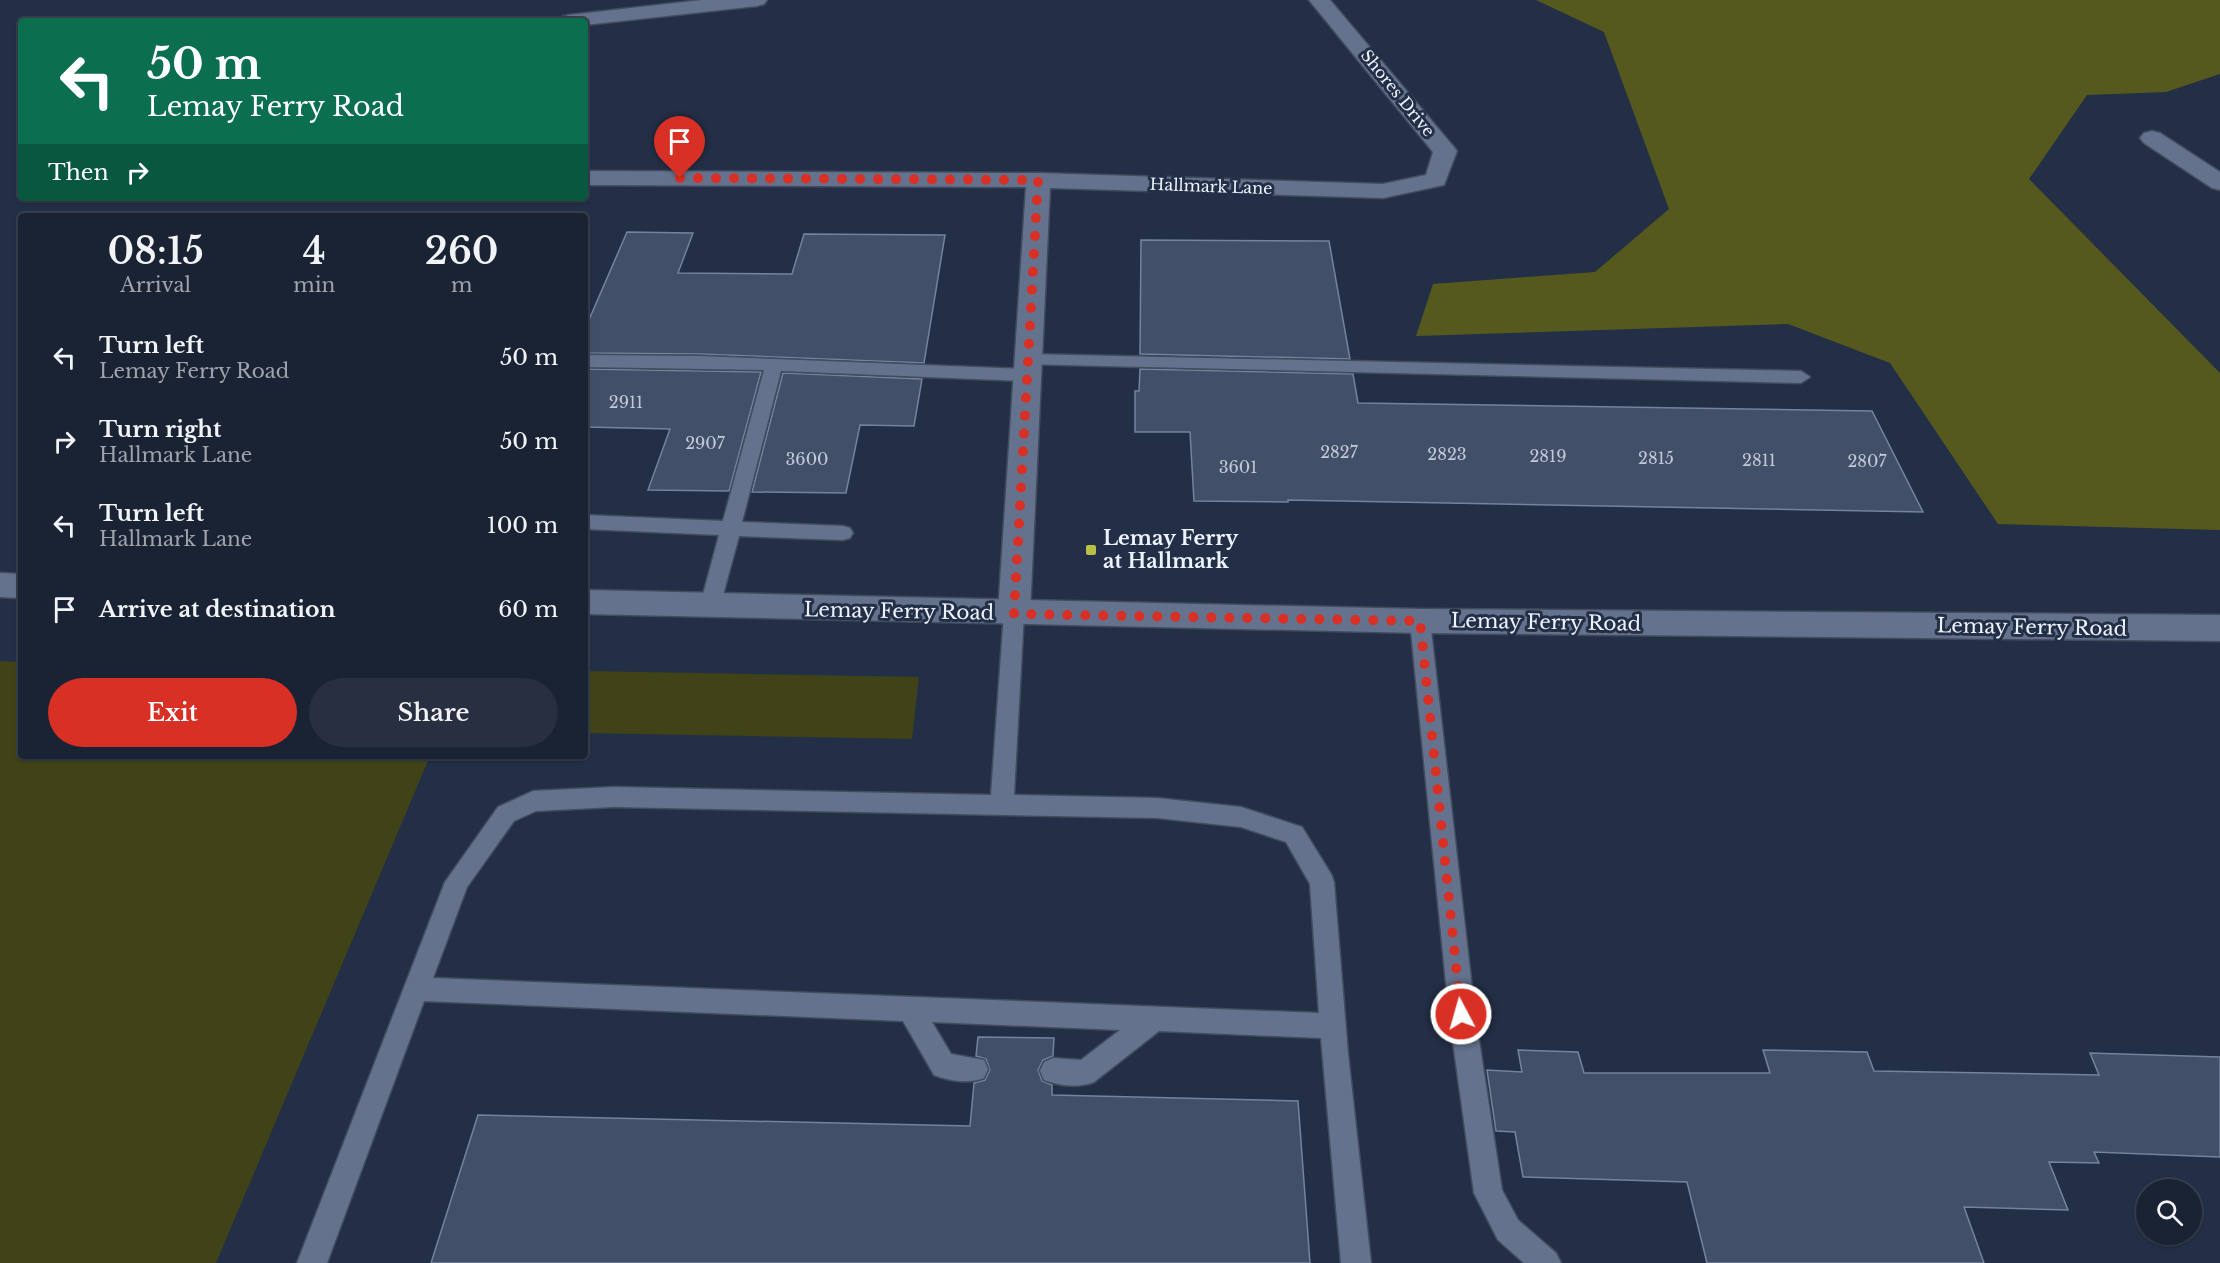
<!DOCTYPE html>
<html lang="en">
<head>
<meta charset="utf-8">
<style>
  :root { --surface:#1a2334; --page:#272f40; --text:#f1f3f6; --muted:#9fa4ac; --line:#38404f; --accent:#d93025 }
  body { margin:0; font-family:"Libre Baskerville",serif; background:var(--page); color:var(--text); height:100vh; display:flex; flex-direction:column; font-size:22px; white-space:nowrap }
  * { box-sizing:border-box; margin:0 }
  p { font-size:20px; color:var(--muted) }
  .icon { flex:none; width:33px; height:33px; fill:none; stroke:currentColor; stroke-width:2; stroke-linecap:round; stroke-linejoin:round }
  .map { position:relative; flex:1; overflow:hidden }
  .drawer { position:absolute; left:18px; top:213px; width:570px; height:546px; display:flex; flex-direction:column; background:var(--surface); border-radius:6px; box-shadow:0 2px 4px #0004,0 0 0 2px var(--line) }
  .drawer>* { flex:none }
  .guide { position:absolute; left:18px; top:18px; width:570px; height:183px; border-radius:6px; box-shadow:0 2px 4px #0004,0 0 0 2px var(--line); background:#0b6e4f; color:#fff; overflow:hidden }
  .fabs { position:absolute; left:2136px; top:1179px; display:grid; gap:12px }
  .fabs a { display:grid; place-items:center; width:66px; height:66px; border-radius:50%; background:var(--surface); box-shadow:0 2px 4px #0004,0 0 0 2px var(--line); font-size:30px }
  .pin { position:absolute; display:grid; place-items:center; width:51px; height:51px; color:#fff; margin:-62px -26px; border-radius:50% 50% 50% 0; rotate:-45deg; box-shadow:0 0 6px #0007 }
  .pin .icon { rotate:45deg }
  .me { position:absolute; width:66px; margin:-33px; rotate:354deg; stroke-linejoin:round; filter:drop-shadow(0 0 4px #0008) }
  .turn { display:flex; align-items:center; gap:21px; height:126px; padding:0 30px; font-size:27px }
  .turn .icon { width:78px; height:78px; stroke-width:2.5 }
  .turn b { display:block; font-size:42px; line-height:51px }
  .then { display:flex; align-items:center; height:57px; padding:0 30px; background:#0003; gap:12px; font-size:22px }
  .eta { display:flex; justify-content:space-evenly; align-items:center; height:102px; text-align:center }
  .eta b { font-size:36px; font-weight:600; line-height:42px }
  .primary-button { display:flex; gap:12px; margin-top:auto; padding:12px 30px }
  .primary-button a { flex:1; height:69px; border-radius:36px; background:var(--accent); color:#fff; font-size:24px; font-weight:600; line-height:69px; text-align:center }
  .primary-button a+a { background:var(--page); color:var(--text) }
  ul { padding:0; list-style:none }
  li { display:flex; align-items:center; gap:18px; height:84px; padding:0 30px }
  li div { flex:1 }
  li b { display:block; font-size:22px }
  li em { font-style:normal }
  .map>svg:first-child { display:block }
  .green { fill:#404317 }
  .forest { fill:#56591e }
  .building { fill:#424f68; stroke:#74839e; stroke-width:1.5 }
  .lines { fill:none; stroke-linecap:round; stroke-linejoin:round }
  .service-casing { stroke:#424c5e; stroke-width:3 }
  .minor-casing { stroke:#424c5e; stroke-width:3 }
  .secondary-casing { stroke:#424c5e; stroke-width:3 }
  .service { fill:#64728d; fill-rule:evenodd }
  .minor { fill:#64728d; fill-rule:evenodd }
  .secondary { fill:#64728d; fill-rule:evenodd }
  .route { stroke:#d93025; stroke-width:10; stroke-dasharray:0 18 }
  .poi-dot { fill:#b9c046; stroke:#232f46; stroke-width:2 }
  .labels { text-anchor:middle; dominant-baseline:central; stroke-width:6; stroke-linejoin:round; paint-order:stroke }
  .far-street-label { font-size:16px; fill:#ecf2fe; stroke:#232f46 }
  .number-label { font-size:16px; fill:#c2c9d8 }
  .poi-label { font-size:20px; font-weight:bold; fill:#ecf2fe; stroke:#232f46; text-anchor:start }
  .street-label { font-size:20px; fill:#ecf2fe; stroke:#232f46 }
</style>
</head>
<body>
<div class="map">
<svg width="2220" height="1263" viewBox="0 0 2220 1263">
  <rect width="100%" height="100%" fill="#232f46"/>
  <g class="green">
    <path d="M0 661 21 662V756H430L216 1263H0Z"/>
    <path d="M585 671 919 677 912 739 585 733Z"/>
  </g>
  <path class="forest" d="M1536 0H2220V74L2166 92 2087 95 2029 179 2220 373V530L1998 524 1890 363 1788 324 1416 336 1433 284 1595 272 1669 209 1604 32Z"/>
  <g class="building">
    <path d="M627 232 693 233 678 273 792 274 804 234 945 235 924 363 699 354 585 353V329Z"/>
    <path d="M1141 240 1329 241 1350 359 1140 354Z"/>
    <path d="M585 369 761 372 729 491 648 490 670 429 585 427Z"/>
    <path d="M1140 369 1353 374 1358 403 1872 411 1923 512 1288 500V502L1194 501 1190 432H1135V391H1139Z"/>
    <path d="M783 373 922 379 914 426 860 425 846 493 752 492Z"/>
    <path d="M978 1037 1054 1038 1053 1056 1043 1060 1038 1070 1042 1081 1052 1085V1095L1298 1101 1310 1263H431L478 1115 970 1126 974 1083 985 1080 990 1070 986 1059 976 1056Z"/>
    <path d="M1518 1050 1578 1052 1584 1073H1770L1763 1050 1867 1052 1874 1071 2099 1075 2090 1053 2220 1057V1157L2094 1152 2099 1163 2049 1162 2068 1210 1964 1207 1984 1263H1707L1687 1182 1523 1177 1515 1132 1496 1131 1487 1070 1522 1072Z"/>
  </g>
  <g class="lines">
    <g class="service-casing">
      <g id="service">
        <path d="M1027 354 1801 371 1810 377 1801 383 1021 364 1018 360Z"/>
        <path d="M585 355 699 356 1026 369 1035 375 1026 381 781 371 742 522 843 526 850 528 853 533 850 538 843 540 739 536 720 606 717 612 710 614 703 612 700 606 719 535 585 529V515L723 521 764 370 585 367Z"/>
        <path d="M1014 605 1021 607 1024 613 1014 795 1157 798 1241 807 1302 827 1331 874 1334 882 1348 1054 1371 1263H1341L1321 1038 1159 1031 1094 1082C1079 1088 1059 1086 1044 1080L1040 1071 1044 1062 1053 1058 1081 1060 1120 1030 932 1022 951 1054 984 1060 988 1069 984 1078C969 1084 949 1081 934 1075L903 1021 424 1001 327 1263H297L445 882 498 807 533 791 614 787 991 795 1004 613 1007 607ZM614 807 1157 818 1241 827 1286 842 1310 884 1319 1013 433 978 467 887 514 821 536 811Z"/>
        <path d="M1420 613 1427 615 1430 621 1475 1014 1502 1190 1518 1220 1556 1253 1561 1263H1524L1498 1240 1474 1193 1449 1014 1410 621 1413 615Z"/>
      </g>
    </g>
    <g class="minor-casing">
      <g id="minor">
        <path d="M702 0H767L764 4 757 6 585 25V21H559L562 17 569 15Z"/>
        <path d="M1309 0H1330L1453 146 1457 151 1444 185 1383 198 1050 188 1030 613 1026 622 1014 625 1002 622 998 613 1026 187 585 185V171L1038 173 1383 184 1426 175 1433 152Z"/>
        <path d="M2152 131 2160 133 2220 172V190L2212 188 2144 143 2140 138 2144 133Z"/>
      </g>
    </g>
    <g class="secondary-casing">
      <g id="secondary">
        <path d="M0 573 21 574V598L0 597Z"/>
        <path d="M585 590 1420 609 2220 615V641L1420 633 585 614Z"/>
      </g>
    </g>
    <use href="#service" class="service"/>
    <use href="#minor" class="minor"/>
    <use href="#secondary" class="secondary"/>
  </g>
  <g class="lines">
    <path class="route" d="M680 178 1038 180 1014 614 1420 621 1461 1014"/>
  </g>
  <rect class="poi-dot" x="1085" y="544" width="12" height="12" rx="3"/>
  <g class="labels">
    <g class="far-street-label">
      <text transform="translate(1398 93) rotate(51)">Shores Drive</text>
      <text transform="translate(1211 186) rotate(2)">Hallmark Lane</text>
    </g>
    <g class="number-label">
      <text x="626" y="402">2911</text>
      <text x="705" y="443">2907</text>
      <text x="1339" y="452">2827</text>
      <text x="1447" y="454">2823</text>
      <text x="1548" y="456">2819</text>
      <text x="1656" y="458">2815</text>
      <text x="807" y="459">3600</text>
      <text x="1759" y="460">2811</text>
      <text x="1867" y="461">2807</text>
      <text x="1238" y="467">3601</text>
    </g>
    <g class="poi-label">
      <text x="1103" y="538">Lemay Ferry<tspan x="1103" dy="23">at Hallmark</tspan></text>
    </g>
    <g class="street-label">
      <text transform="translate(899 611) rotate(1)">Lemay Ferry Road</text>
      <text transform="translate(1546 622) rotate(1)">Lemay Ferry Road</text>
      <text transform="translate(2032 627) rotate(1)">Lemay Ferry Road</text>
    </g>
  </g>
</svg>
<div class="fabs">
<a><svg class="icon" aria-label="search" viewBox="0 0 24 24"><circle cx="10" cy="10" r="6"/><path d="M15 15l6 6"/></svg></a>
</div>
<div class="pin" style="left:680px;top:178px;background:#d93025"><svg class="icon" aria-label="arrive" viewBox="0 0 24 24"><path d="M6 21V4h12l-3 4 3 4H6"/></svg></div>
<svg class="me" style="left:1461px;top:1014px" viewBox="-20 -20 40 40"><circle r="17" fill="#d93025" stroke="#fff" stroke-width="3"/><path d="M0-11L8 9 0 5-8 9z" fill="#fff"/></svg>
<div class="guide">
<div class="turn"><svg class="icon" aria-label="left" viewBox="0 0 24 24"><path d="M17 20v-9H6M10 6l-5 5 5 5"/></svg><div><b>50 m</b>Lemay Ferry Road</div></div>
<div class="then">Then<svg class="icon" aria-label="right" viewBox="0 0 24 24"><path d="M7 20v-9h11M14 6l5 5-5 5"/></svg></div>
</div>
<section class="drawer">
<div class="eta">
<div><b>08:15</b><p>Arrival</p></div>
<div><b>4</b><p>min</p></div>
<div><b>260</b><p>m</p></div>
</div>
<ul>
<li><svg class="icon" aria-label="left" viewBox="0 0 24 24"><path d="M17 20v-9H6M10 6l-5 5 5 5"/></svg><div><b>Turn left</b><p>Lemay Ferry Road</p></div><em>50 m</em></li>
<li><svg class="icon" aria-label="right" viewBox="0 0 24 24"><path d="M7 20v-9h11M14 6l5 5-5 5"/></svg><div><b>Turn right</b><p>Hallmark Lane</p></div><em>50 m</em></li>
<li><svg class="icon" aria-label="left" viewBox="0 0 24 24"><path d="M17 20v-9H6M10 6l-5 5 5 5"/></svg><div><b>Turn left</b><p>Hallmark Lane</p></div><em>100 m</em></li>
<li><svg class="icon" aria-label="arrive" viewBox="0 0 24 24"><path d="M6 21V4h12l-3 4 3 4H6"/></svg><div><b>Arrive at destination</b></div><em>60 m</em></li>
</ul>
<div class="primary-button"><a>Exit</a><a>Share</a></div>
</section>
</div>
</body>
</html>
